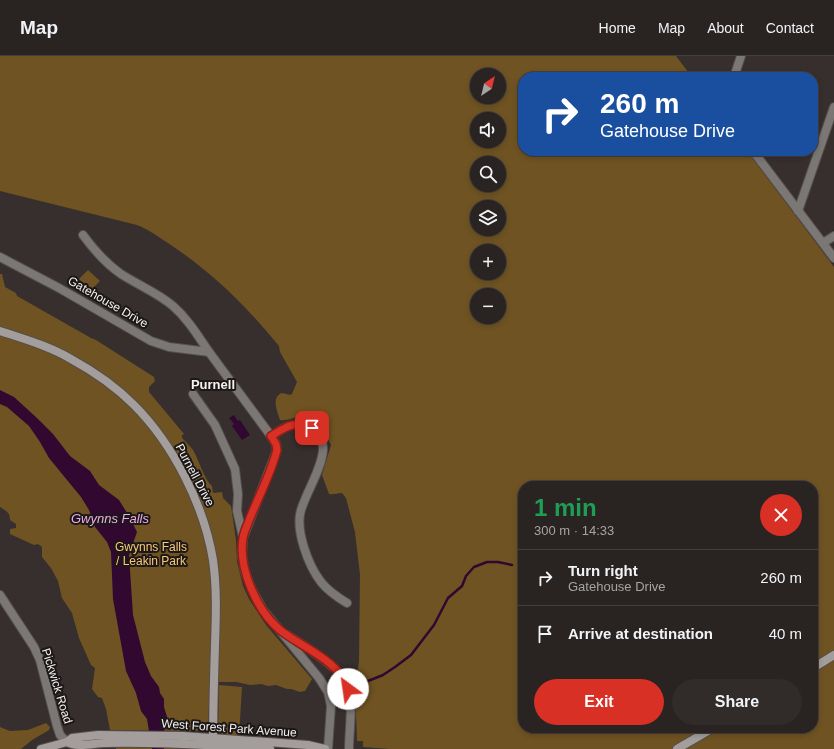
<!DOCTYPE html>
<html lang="en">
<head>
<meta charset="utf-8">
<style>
  :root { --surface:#292322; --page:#312b2a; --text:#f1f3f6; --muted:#a5a4a5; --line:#454040; --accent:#d93025 }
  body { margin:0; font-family:Arial,sans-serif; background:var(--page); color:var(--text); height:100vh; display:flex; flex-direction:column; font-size:15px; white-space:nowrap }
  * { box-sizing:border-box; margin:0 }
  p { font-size:13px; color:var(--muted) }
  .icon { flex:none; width:22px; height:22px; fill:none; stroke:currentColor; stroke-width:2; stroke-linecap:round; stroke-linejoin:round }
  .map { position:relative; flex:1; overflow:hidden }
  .drawer { position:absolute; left:518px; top:425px; width:300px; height:252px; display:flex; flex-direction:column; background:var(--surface); border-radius:16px; box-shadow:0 2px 6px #0003,0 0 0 1px var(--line) }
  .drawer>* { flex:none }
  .banner { position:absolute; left:518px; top:16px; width:300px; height:84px; border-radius:16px; box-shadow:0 2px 6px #0003,0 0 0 1px var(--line); background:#1a4fa0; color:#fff; overflow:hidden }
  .needle { width:26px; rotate:35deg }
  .controls { position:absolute; left:470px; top:12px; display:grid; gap:8px }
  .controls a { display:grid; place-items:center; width:36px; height:36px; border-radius:50%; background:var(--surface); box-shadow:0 2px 6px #0003,0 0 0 1px var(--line); font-size:20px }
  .pin { position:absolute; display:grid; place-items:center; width:34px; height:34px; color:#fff; margin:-17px; border-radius:8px; box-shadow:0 2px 6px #0006 }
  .me { position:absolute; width:44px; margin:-22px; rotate:329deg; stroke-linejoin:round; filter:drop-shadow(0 0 3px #0008) }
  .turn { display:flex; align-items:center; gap:14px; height:84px; padding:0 16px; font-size:18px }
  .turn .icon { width:52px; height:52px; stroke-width:2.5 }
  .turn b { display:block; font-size:28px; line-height:34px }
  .round { display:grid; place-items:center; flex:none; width:42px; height:42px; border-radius:21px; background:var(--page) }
  .overview { display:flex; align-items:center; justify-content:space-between; height:68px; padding:0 16px }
  h1 { font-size:24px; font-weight:700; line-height:30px; color:#1e9e55 }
  .primary-button { display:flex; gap:8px; margin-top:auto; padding:8px 16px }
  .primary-button a { flex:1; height:46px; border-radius:24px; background:var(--accent); color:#fff; font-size:16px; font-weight:700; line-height:46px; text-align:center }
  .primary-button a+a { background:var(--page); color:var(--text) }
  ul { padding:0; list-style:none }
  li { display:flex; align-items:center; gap:12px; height:56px; padding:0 16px; border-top:1px solid var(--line) }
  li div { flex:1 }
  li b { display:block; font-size:15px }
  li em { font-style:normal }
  header { display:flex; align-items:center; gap:24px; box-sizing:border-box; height:56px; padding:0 20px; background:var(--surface); border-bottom:1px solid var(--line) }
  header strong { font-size:19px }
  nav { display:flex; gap:22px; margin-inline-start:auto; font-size:14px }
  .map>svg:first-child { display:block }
  .green { fill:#6f5322; fill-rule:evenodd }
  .water { fill:#310830 }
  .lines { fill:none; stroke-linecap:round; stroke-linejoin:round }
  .stream { stroke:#310830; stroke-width:2.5 }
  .street-casing { stroke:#564e4d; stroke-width:10 }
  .secondary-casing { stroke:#564e4d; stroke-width:10 }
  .street { stroke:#7a7775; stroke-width:8 }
  .secondary { stroke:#a39e9b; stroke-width:8 }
  .route-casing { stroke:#8d1f18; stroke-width:10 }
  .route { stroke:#d93025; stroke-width:7 }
  .labels { text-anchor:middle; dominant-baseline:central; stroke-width:4; stroke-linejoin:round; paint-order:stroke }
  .street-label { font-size:12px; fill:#f6f0f0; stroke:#1c1818 }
  .park-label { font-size:12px; fill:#fac876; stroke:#1c1818 }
  .neighbourhood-label { font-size:13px; font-weight:bold; fill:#f6f0f0; stroke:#1c1818 }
  .water-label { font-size:13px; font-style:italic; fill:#f0abea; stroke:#1c1818 }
</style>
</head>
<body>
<header>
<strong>Map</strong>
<nav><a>Home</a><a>Map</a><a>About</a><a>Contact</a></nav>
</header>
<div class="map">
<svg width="834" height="693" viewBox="0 0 834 693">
  <rect width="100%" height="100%" fill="#372f2e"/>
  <g class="green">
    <path d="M0 0H676L692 21H523V95H747L834 211V693H390L363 691V685H357L355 629 359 606 360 519 355 476 346 442 342 437C337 437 333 439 329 438L322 419 331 389C325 376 317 357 298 361 292 362 287 365 280 364 277 355 271 341 282 337L290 339 292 338 297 326 280 296 279 290C247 251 214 218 171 189 160 182 150 174 137 169L0 135ZM477 19H499V41H477ZM477 63H499V85H477ZM477 107H499V129H477ZM477 151H499V173H477ZM477 195H499V217H477ZM477 239H499V261H477ZM523 430H813V672H523Z"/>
    <path d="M88 214 100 225 91 234 79 223Z"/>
    <path d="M0 218H2L5 231 16 237 17 240 91 282 96 284 154 321 155 325 149 331V336L184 378 182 379V382C186 386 190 390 193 394 198 402 205 425 212 430L213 437 222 436 223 442 231 450 236 484 237 506 243 530 249 543 266 569 312 623 305 635 300 636 291 633H287L276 629 268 630 261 628 250 629 236 626H217L212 483 206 460 197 435 182 409 152 364 78 303 49 288 0 271Z"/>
    <path d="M0 278C25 286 50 294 73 307 97 320 128 344 145 366 179 409 208 462 212 516 216 565 211 616 208 665 207 672 203 673 196 675L110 674 106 653 102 642 98 641 92 633 95 612 91 609 79 582 72 557 62 542 58 525 51 512 42 501V491L38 488 34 489 10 478V473L16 472V468L10 464C10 456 6 455 0 451Z"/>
    <path d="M219 629 242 631 239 680 223 679 219 675 218 671Z"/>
    <path d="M46 667 50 671 49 674 32 684 21 693H0V671L10 675 28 674Z"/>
    <path d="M116 689 214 693H116Z"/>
  </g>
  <g class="water">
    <path d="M0 334 14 341 37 362 53 378 70 400 90 415 99 429 119 444 129 460 137 476 129 499 133 559 145 606 151 620 159 631 160 637 164 643V651L168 664 163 678 164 693H152L147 663 141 655 136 637 126 615 113 543 111 496 107 486 95 471 89 454 81 441 49 402 40 386 29 370 7 351 0 348Z"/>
    <path d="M234 359 238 365 240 364 250 379 242 384 232 370 234 368 229 362Z"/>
  </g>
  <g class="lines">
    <path class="stream" d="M363 627 383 619 395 611 411 599 434 569 448 542 462 530 466 520 474 511 487 506H498L512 509"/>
    <g class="street-casing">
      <g id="street">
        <path d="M734 21 741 0"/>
        <path d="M753 95 834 202"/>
        <path d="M798 155 834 51"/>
        <path d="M83 179C94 194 105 207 121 218 138 229 158 237 173 250 188 263 198 280 209 296"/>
        <path d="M823 187 834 180"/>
        <path d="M0 201 59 232 151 285 169 291 209 296 271 380 276 388 277 394 243 482 242 500 245 516 252 534 263 554 319 622 328 636 331 650 328 693"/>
        <path d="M193 338 215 369 235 413 238 438 237 455 243 481"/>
        <path d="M271 380C278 376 284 371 292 369 307 365 324 378 323 394 322 412 307 435 301 454 295 474 308 509 321 526 328 535 337 541 347 547"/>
        <path d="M0 539 34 591 40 604 57 670 60 679 67 686"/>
        <path d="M287 579C303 589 340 611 347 628 354 647 349 673 349 693"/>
      </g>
    </g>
    <g class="secondary-casing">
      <g id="secondary">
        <path d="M0 275C24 283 49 290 71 303 93 315 116 331 134 349 173 388 204 449 213 504 217 532 216 560 215 589 214 622 213 655 213 689"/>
        <path d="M813 612 834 599"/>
        <path d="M67 686C78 692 93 687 106 687 161 686 215 689 270 693"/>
        <path d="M41 693 67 686 72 682 98 679 183 680 308 689 325 693"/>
        <path d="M677 693 713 672"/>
      </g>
    </g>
    <use href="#street" class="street"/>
    <use href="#secondary" class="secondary"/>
  </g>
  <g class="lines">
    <g class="route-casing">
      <path id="route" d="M312 372C294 364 286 371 271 380L276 388 277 394C271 417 259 440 250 462 248 468 244 475 243 482 238 512 257 555 280 574 301 591 340 605 348 633"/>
    </g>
    <use href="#route" class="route"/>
  </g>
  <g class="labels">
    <g class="street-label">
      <text transform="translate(108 246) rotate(30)">Gatehouse Drive</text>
      <text transform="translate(195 419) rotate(62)">Purnell Drive</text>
      <text transform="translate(57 630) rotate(73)">Pickwick Road</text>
      <text transform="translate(229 672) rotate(4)">West Forest Park Avenue</text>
    </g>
    <g class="park-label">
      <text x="151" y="491">Gwynns Falls<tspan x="151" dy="14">/ Leakin Park</tspan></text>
    </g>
    <g class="neighbourhood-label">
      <text x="213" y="328">Purnell</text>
    </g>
    <g class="water-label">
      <text x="110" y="462">Gwynns Falls</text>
    </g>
  </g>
</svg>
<div class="controls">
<a><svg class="needle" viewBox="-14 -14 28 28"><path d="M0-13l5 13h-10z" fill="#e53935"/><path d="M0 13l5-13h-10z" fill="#a5a4a5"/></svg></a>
<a><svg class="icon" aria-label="sound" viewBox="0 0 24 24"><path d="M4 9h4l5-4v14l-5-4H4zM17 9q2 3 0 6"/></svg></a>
<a><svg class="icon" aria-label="search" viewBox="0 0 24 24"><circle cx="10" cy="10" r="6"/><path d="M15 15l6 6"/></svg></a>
<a><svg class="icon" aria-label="layers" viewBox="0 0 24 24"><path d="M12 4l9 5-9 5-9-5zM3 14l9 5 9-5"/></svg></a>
<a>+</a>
<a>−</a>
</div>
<div class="pin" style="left:312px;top:372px;background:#d93025"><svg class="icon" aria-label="arrive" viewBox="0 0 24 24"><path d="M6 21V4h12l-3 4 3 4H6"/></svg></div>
<svg class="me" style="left:348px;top:633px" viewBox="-20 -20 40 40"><circle r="19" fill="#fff"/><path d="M0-13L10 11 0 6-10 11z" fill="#d93025"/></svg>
<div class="banner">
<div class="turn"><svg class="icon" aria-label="right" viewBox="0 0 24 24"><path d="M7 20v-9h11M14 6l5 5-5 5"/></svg><div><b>260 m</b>Gatehouse Drive</div></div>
</div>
<section class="drawer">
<div class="overview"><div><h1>1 min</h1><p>300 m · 14:33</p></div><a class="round" style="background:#d93025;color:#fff"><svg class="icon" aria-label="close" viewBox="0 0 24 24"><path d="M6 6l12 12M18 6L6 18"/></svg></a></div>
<ul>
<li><svg class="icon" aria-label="right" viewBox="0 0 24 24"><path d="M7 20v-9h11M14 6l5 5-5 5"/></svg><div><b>Turn right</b><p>Gatehouse Drive</p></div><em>260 m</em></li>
<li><svg class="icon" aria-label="arrive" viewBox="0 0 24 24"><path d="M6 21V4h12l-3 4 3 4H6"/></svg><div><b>Arrive at destination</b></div><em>40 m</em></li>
</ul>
<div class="primary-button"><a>Exit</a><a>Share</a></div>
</section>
</div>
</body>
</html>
